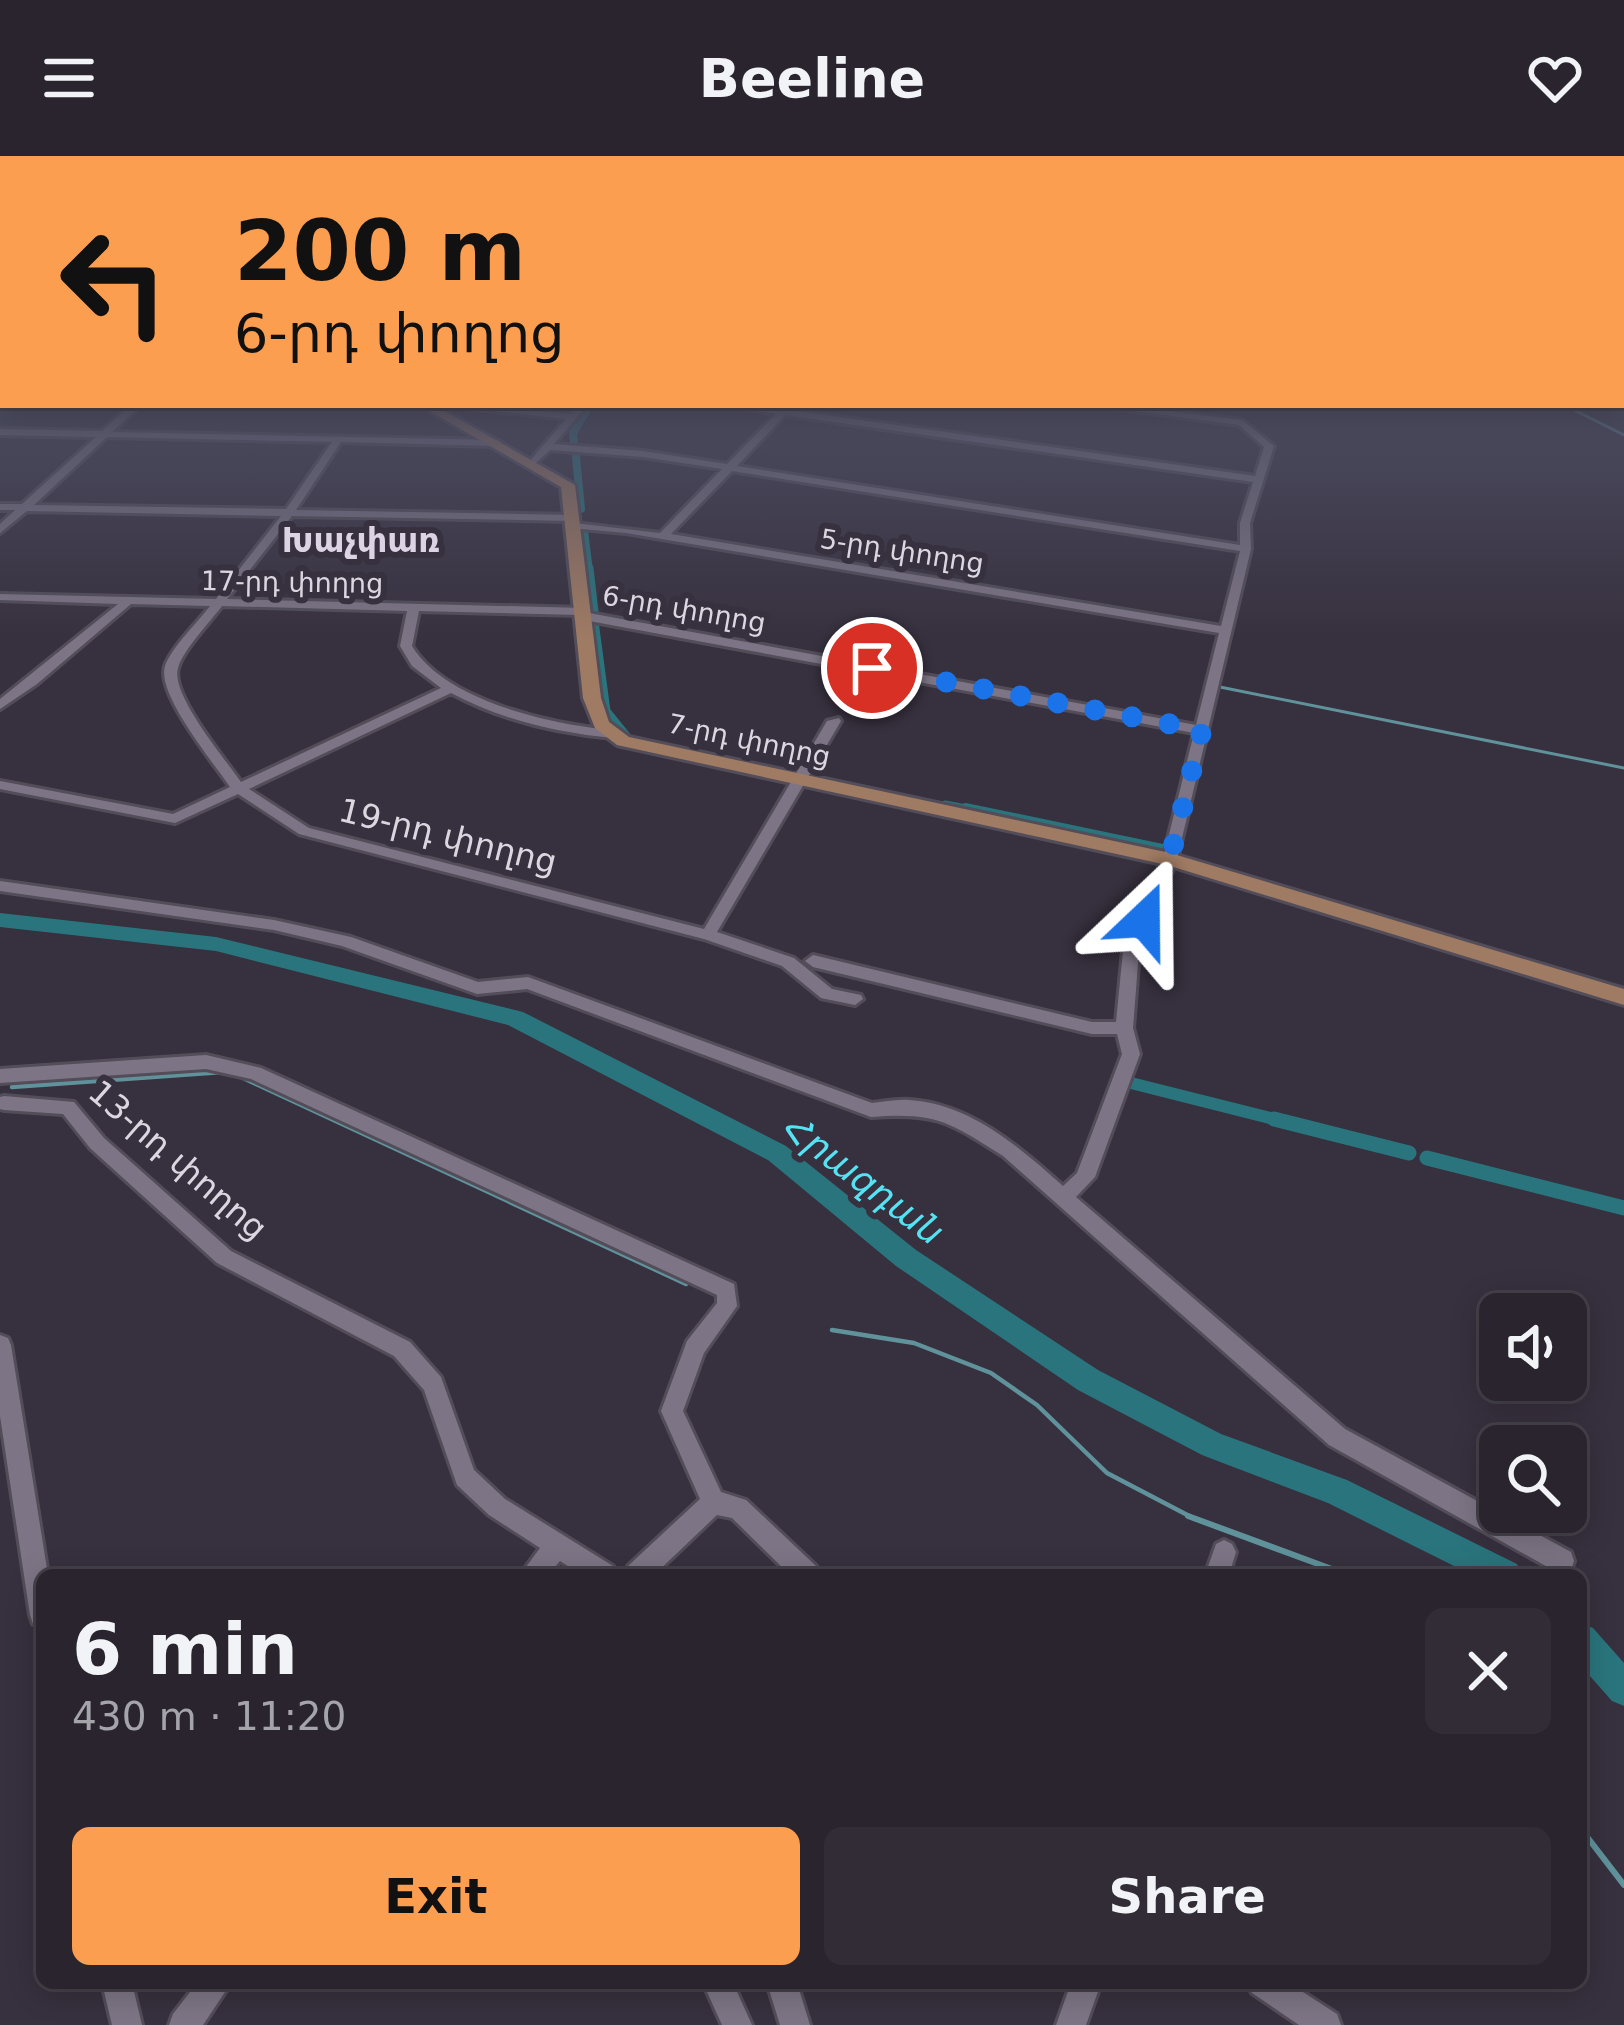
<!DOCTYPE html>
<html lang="en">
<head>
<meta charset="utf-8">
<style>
  :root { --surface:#29242e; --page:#312c36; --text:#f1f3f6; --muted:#a5a4aa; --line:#45414a; --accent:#fb9e50 }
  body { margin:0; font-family:"DejaVu Sans","Noto Sans Armenian",sans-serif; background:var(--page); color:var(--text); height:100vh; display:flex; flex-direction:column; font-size:45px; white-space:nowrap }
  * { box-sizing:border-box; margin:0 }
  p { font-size:39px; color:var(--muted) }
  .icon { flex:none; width:66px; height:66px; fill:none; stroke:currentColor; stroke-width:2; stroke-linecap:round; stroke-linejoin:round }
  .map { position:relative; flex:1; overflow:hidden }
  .drawer { position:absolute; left:36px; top:1413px; width:1551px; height:420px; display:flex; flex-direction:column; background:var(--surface); border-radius:18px; box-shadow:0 6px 30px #0003,0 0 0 3px var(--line) }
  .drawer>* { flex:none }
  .banner { position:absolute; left:0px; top:0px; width:1626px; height:252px; box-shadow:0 6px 30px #0003,0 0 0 3px var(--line); background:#fb9e50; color:#111; overflow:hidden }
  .controls { position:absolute; left:1479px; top:1137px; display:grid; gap:24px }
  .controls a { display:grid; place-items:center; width:108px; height:108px; border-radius:18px; background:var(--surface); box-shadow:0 6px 30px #0003,0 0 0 3px var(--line); font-size:60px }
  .pin { position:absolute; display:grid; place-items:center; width:102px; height:102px; color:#fff; margin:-51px; border:6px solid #fff; border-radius:50%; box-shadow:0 3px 12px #0007 }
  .me { position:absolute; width:132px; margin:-66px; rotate:23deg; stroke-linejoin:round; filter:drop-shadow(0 0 9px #0008) }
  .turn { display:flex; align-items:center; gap:42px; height:252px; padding:0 36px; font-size:54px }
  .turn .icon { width:156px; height:156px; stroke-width:2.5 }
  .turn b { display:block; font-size:84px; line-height:102px }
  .round { display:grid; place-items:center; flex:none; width:126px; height:126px; border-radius:18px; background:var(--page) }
  .overview { display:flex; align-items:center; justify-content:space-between; height:204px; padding:0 36px }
  h1 { font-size:72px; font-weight:700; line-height:90px }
  .primary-button { display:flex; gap:24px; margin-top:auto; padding:24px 36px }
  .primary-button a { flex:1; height:138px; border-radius:18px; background:var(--accent); color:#111; font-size:48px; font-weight:700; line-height:138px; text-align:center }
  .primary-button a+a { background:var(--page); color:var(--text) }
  header { display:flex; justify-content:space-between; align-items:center; height:156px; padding:0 36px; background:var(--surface); font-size:54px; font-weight:700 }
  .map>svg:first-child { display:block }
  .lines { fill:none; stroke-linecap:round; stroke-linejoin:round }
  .stream-far2 { stroke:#5f929b; stroke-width:3 }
  .stream-far1 { stroke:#5f929b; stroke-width:4.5 }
  .stream { stroke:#5f929b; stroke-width:6 }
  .canal-far3 { stroke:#2a757d; stroke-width:8 }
  .canal-far2 { stroke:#2a757d; stroke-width:9 }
  .canal-far1 { stroke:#2a757d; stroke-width:12 }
  .canal { stroke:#2a757d; stroke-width:15 }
  .river { fill:#2a757d; fill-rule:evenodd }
  .minor-casing { stroke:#534d59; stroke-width:6 }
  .major-casing { stroke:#534d59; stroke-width:6 }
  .minor { fill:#7d7585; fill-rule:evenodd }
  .major { fill:#a07b63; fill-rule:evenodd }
  .route { stroke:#1a73e8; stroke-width:21; stroke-dasharray:0 37.8 }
  .labels { text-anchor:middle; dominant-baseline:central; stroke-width:12; stroke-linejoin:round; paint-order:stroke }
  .far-street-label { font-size:27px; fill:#dbd7e0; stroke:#37303e }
  .far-quarter-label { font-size:33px; font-weight:bold; fill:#dcd4e5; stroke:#37303e }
  .street-label { font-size:33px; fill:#dbd7e0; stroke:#37303e }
  .water-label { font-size:36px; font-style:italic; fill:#55e3f3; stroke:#37303e }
</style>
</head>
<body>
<header><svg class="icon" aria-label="menu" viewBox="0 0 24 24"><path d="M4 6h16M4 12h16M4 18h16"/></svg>Beeline<svg class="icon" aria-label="heart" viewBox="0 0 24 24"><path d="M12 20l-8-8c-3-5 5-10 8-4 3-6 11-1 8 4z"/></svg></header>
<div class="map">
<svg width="1624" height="1869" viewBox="0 0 1624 1869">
  <rect width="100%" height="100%" fill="#37303e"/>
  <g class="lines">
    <g class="stream-far2">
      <path d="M1564 249 1624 279"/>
      <path d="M1220 531 1624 612"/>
    </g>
    <g class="stream-far1">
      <path d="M239 920 686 1128"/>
      <path d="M12 931 223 916"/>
      <path d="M832 1174 914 1187 991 1217 1037 1249 1107 1317 1195 1363"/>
    </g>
    <g class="stream">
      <path d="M1188 1360 1348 1419"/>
      <path d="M1581 1673 1624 1729"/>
    </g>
    <g class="canal-far3">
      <path d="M574 287 573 277 590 249"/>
      <path d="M575 291 581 353"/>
      <path d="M584 375 589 415"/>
    </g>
    <g class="canal-far2">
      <path d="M589 412 594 456"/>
      <path d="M594 465 606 555 627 581"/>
      <path d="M945 649 981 656"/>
    </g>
    <g class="canal-far1">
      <path d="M966 653 1163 694"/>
      <path d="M1127 926 1286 966"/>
    </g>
    <g class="canal">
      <path d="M1274 963 1409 997"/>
      <path d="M1427 1002 1624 1052"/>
    </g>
    <g class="river">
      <path d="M0 757 216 781 523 856 786 990 916 1094 1098 1214 1221 1278 1347 1324 1517 1408 1522 1419H1472L1328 1347 1202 1299 1078 1234 896 1110 768 1004 508 869 216 795 0 771Z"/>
      <path d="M1581 1467 1593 1472 1624 1507V1550L1612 1545 1581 1510Z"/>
    </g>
    <g class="minor-casing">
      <g id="minor">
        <rect x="0" y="232" width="3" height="6"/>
        <path d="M131 249H141L112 276 497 284 502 287 497 290 341 286 296 354 574 359 579 362 574 365 292 360 227 443 584 452 589 457 1196 569 1219 477 626 377 570 372V368L574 367 660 377 722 313 643 301 550 294 534 309 529 306 566 263 439 249H473L570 258 578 249H588L554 288 643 295 727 308 776 258 727 249 781 253 785 249H793L790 254 1255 320 1264 291 1239 269 1090 249H1117L1242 264 1274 290 1250 367 1251 393 1177 703 1139 795 1133 872 1140 898 1095 1021 1076 1041 1345 1273 1571 1396 1574 1405 1571 1414 1562 1417 1553 1414 1329 1289 1003 1000C949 966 937 956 871 961L527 833 477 838 342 790 274 774 0 735V725L274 764 351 781 478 826 528 821 872 947C884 946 897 943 909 944 971 948 1019 991 1063 1030L1077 1017 1122 898 1117 878H1092L813 811 805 805 813 799 1092 866H1116L1123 795 1163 703 1194 577 584 464 579 459 419 455 412 490C445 545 553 569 613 574L620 578 613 582C558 577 499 563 451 537L249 633 309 672 704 773 827 565 839 562 841 565 717 776 794 802 832 833 861 839 863 843 855 849 821 842 782 810 704 783 299 678 238 638 175 667 0 633V625L173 658 230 631C214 607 156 538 165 510 171 492 198 466 210 450L131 448 37 528 0 553V543L118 448 0 444V438L216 443 281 360 27 355 0 377V368L15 354H0V348H22L96 281 0 279V273L102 275ZM785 259 1253 326 1240 367V389L737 310ZM107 281 332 286 286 353 34 349ZM732 315 1240 395 1221 470 671 378ZM222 450 407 455 400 490 412 510 441 532 241 626C225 603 170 538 178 512 183 494 210 466 222 450Z"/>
        <path d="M206 899 261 912 734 1128 737 1150 704 1197 683 1255 721 1336 746 1344 816 1410 819 1419H790L732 1362 717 1359 654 1419H625L628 1410 700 1343 661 1255 687 1185 717 1147V1139L251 923 206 913 0 927V913Z"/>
        <path d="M4 940 74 946 104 982 231 1095 410 1186 441 1221 474 1314 505 1343 613 1410 616 1419H582L560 1405 548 1419H520L540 1392 489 1359 457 1329 424 1234 394 1200 217 1107 90 992 63 958 4 954 0 953V941Z"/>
        <path d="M0 1179 8 1182 11 1189 48 1419H42V1471L33 1468 30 1459 0 1260Z"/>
        <path d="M1224 1384 1232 1388 1236 1396 1229 1419H1205L1216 1388Z"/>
        <path d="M102 1827H132L142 1869H112Z"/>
        <path d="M197 1827H231L203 1869H169L173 1858Z"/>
        <path d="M703 1827H733L752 1869H722Z"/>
        <path d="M767 1827H797L810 1869H780Z"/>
        <path d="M1071 1827H1101L1086 1869H1056Z"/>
        <path d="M1247 1827H1289L1337 1858 1341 1869H1299L1252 1837Z"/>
      </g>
    </g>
    <g class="major-casing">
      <path id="major" d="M419 249H434L575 329 601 542 609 566 629 581 1170 697 1624 833V849L1167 709 617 589 595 572 583 542 561 331Z"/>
    </g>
    <use href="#minor" class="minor"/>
    <use href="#major" class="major"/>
  </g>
  <linearGradient id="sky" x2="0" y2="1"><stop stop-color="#1e1a22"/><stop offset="0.46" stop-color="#4d4e63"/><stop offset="1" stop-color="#4d4e63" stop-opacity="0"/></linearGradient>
  <rect width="1624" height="486" fill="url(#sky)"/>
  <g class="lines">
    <path class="route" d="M872 512 1202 574 1170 703 1144 764"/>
  </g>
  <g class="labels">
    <g class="far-street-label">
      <text transform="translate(902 395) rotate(9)">5-րդ փողոց</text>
      <text transform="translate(292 426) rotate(1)">17-րդ փողոց</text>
      <text transform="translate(684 453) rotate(10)">6-րդ փողոց</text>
      <text transform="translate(749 584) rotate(12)">7-րդ փողոց</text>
    </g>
    <g class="far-quarter-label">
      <text x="361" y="384">Խաչփառ</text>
    </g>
    <g class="street-label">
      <text transform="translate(448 680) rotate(14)">19-րդ փողոց</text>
      <text transform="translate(178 1004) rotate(41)">13-րդ փողոց</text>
    </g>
    <g class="water-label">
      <text transform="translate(864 1024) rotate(37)">Հրազդան</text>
    </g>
  </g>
</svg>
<div class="controls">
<a><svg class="icon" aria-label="sound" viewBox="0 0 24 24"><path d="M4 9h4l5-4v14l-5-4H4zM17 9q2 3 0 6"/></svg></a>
<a><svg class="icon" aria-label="search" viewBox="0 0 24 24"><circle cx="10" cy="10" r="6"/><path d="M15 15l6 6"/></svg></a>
</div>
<div class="pin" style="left:872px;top:512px;background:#d93025"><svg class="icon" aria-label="arrive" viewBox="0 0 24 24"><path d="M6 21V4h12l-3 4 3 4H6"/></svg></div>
<svg class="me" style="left:1144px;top:764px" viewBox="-20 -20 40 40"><path d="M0-17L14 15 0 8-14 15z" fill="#1a73e8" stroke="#fff" stroke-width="4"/></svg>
<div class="banner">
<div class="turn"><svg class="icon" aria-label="left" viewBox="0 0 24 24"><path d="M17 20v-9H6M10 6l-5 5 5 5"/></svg><div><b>200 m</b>6-րդ փողոց</div></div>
</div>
<section class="drawer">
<div class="overview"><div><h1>6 min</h1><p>430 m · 11:20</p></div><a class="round"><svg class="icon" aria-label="close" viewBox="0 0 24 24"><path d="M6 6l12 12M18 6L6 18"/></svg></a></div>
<div class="primary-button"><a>Exit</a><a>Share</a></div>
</section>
</div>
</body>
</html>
